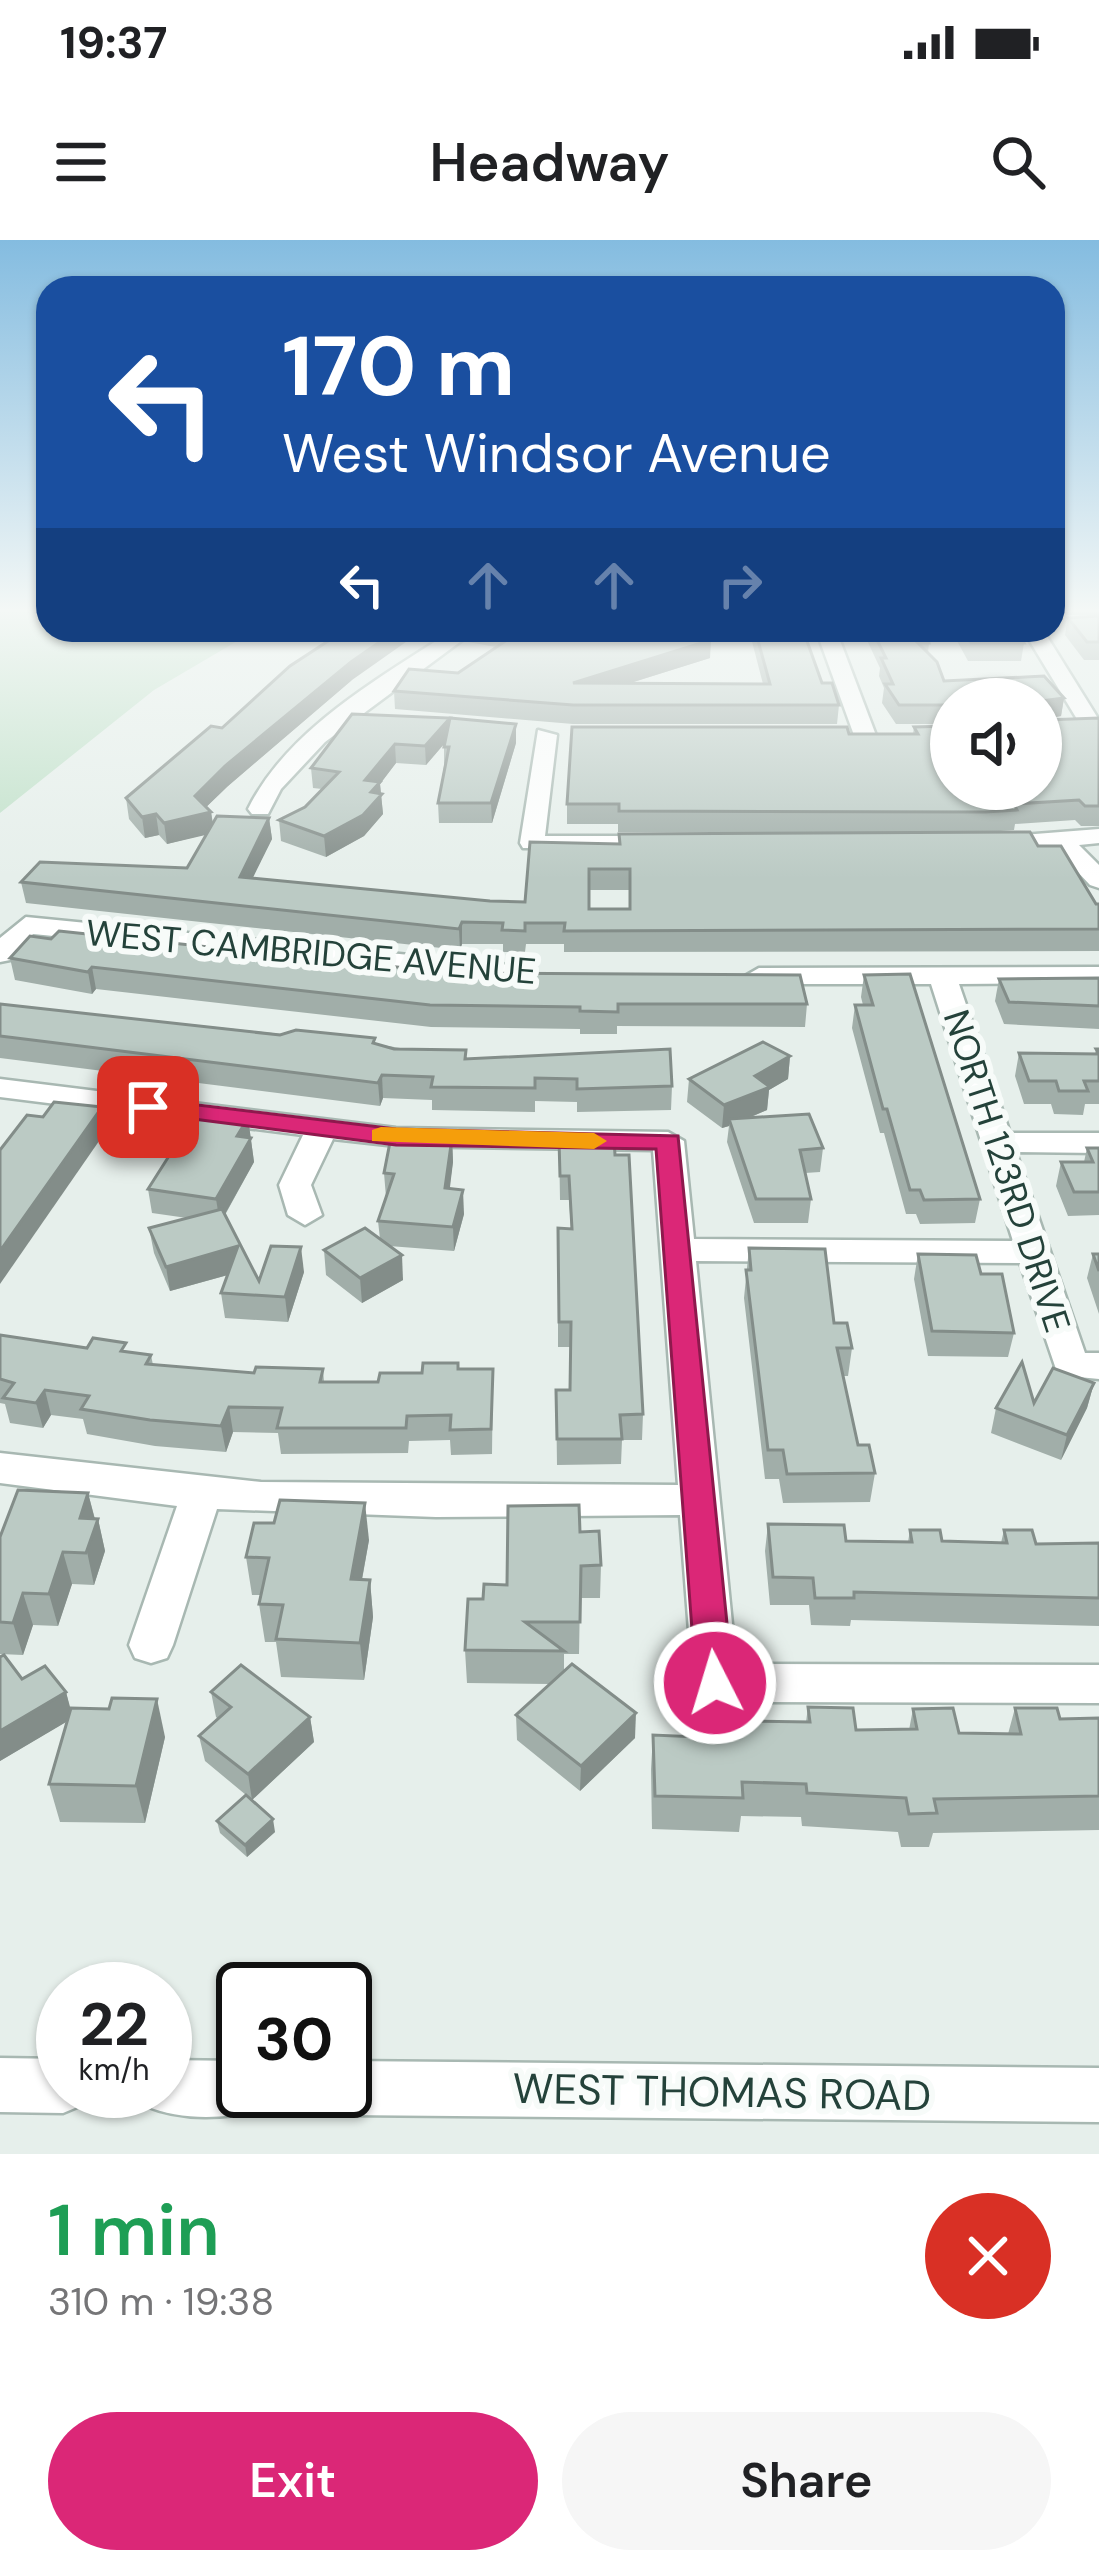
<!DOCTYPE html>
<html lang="en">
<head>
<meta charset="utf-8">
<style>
  :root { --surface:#fff; --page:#f6f6f6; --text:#202124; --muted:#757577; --accent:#db2777 }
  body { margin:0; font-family:"DM Sans",sans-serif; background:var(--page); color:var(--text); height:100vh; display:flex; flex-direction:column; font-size:45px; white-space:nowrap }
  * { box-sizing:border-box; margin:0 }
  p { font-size:39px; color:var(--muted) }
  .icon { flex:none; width:66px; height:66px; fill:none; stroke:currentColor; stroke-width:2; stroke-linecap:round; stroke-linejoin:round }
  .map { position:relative; height:1914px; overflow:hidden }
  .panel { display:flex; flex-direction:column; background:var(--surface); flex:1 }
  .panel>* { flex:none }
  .top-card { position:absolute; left:36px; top:36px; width:1029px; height:366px; border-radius:36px; box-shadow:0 3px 9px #0004; background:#1a4fa0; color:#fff; overflow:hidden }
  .buttons { position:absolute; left:930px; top:438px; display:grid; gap:24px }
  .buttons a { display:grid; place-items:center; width:132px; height:132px; border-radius:50%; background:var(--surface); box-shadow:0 3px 9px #0004; font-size:60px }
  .speed { position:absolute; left:36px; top:1722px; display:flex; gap:24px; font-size:60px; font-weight:700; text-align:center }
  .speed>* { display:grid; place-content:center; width:156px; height:156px; border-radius:50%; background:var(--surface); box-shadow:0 3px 9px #0004; line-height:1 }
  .speed small { font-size:30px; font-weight:400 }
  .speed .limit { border:6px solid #111; border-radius:18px; background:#fff; color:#111 }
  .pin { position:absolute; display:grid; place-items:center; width:102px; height:102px; color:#fff; margin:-51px; border-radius:24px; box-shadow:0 6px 18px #0006 }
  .me { position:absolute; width:132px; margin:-66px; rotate:355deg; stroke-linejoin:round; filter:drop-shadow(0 0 9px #0008) }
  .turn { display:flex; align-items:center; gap:42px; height:252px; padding:0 48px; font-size:54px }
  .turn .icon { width:156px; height:156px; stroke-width:2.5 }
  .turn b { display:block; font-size:84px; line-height:102px }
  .lanes { display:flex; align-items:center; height:114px; padding:0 48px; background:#0003; justify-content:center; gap:60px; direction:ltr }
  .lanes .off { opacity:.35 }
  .round { display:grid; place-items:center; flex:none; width:126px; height:126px; border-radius:63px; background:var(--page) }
  .summary { display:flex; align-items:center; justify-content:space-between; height:204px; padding:0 48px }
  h1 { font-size:72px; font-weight:600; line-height:90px; color:#1e9e55 }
  .primary-button { display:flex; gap:24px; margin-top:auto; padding:24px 48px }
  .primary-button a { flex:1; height:138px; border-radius:72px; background:var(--accent); color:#fff; font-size:48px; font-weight:600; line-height:138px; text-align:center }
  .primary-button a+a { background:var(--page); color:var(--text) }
  .status { display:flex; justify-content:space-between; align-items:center; height:84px; padding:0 60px; background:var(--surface); direction:ltr }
  .status svg { height:33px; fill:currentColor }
  header { display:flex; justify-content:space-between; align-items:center; height:156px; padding:0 48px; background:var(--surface); font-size:54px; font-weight:600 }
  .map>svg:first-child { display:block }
  .green { fill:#bfe0c8 }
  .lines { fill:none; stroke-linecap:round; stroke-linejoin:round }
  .minor-casing { stroke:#a8b8b2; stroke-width:5 }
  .minor { fill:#fff; fill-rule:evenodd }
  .wall { fill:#a1aea9; fill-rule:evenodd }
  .shaded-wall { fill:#838d89 }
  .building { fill:#bbcac4; stroke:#838d89; stroke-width:3; fill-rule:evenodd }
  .route { fill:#db2777; stroke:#8e194d; stroke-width:3 }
  .slow { fill:#f59e0b }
  .labels { text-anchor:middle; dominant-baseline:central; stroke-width:12; stroke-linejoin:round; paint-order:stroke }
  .street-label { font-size:36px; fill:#24423a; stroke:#f7fbf9 }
  .near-street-label { font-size:42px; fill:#24423a; stroke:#f7fbf9 }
</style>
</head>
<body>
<div class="status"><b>19:37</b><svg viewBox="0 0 49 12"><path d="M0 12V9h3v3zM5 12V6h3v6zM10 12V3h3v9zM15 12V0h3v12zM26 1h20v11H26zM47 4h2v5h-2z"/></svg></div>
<header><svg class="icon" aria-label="menu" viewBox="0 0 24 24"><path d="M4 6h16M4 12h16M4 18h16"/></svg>Headway<svg class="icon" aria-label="search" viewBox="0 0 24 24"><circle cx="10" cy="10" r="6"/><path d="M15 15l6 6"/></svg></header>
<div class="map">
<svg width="1099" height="1914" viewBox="0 0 1099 1914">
  <rect width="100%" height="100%" fill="#e6efeb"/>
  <path class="green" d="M0 371H48V390H256L154 450 0 573Z"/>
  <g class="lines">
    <g class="minor-casing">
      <g id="minor">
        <path d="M453 390H476L325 502 281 549 268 574H252L248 569C288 488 380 438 453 390Z"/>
        <path d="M816 390H836L877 498 874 503 855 498Z"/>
        <path d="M1023 390H1043L1099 480V489H1083Z"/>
        <path d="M538 490 557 495 545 596H662L671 598V608H523L520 603Z"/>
        <path d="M1099 589V603L1079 605 1099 625V648L1090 645 1054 607 995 611 983 604 995 597Z"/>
        <path d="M26 677 521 726 535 734 521 742 33 694 10 720 0 722V698Z"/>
        <path d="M1099 727V743L959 744 1010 893H1099V913L1016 912 1085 1113H1099V1139L1058 1135 1020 1023 696 1021 736 1424 1099 1425V1463L715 1462 699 1456 693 1443 680 1275 436 1277 217 1269 173 1405 167 1418 151 1423 135 1418 129 1405 177 1266 0 1243V1213L261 1242 678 1245 653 910 396 906 333 899 311 945 322 975 305 985 288 975 279 945 303 895 0 857V839L396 888 668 892 684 901 694 999 1013 1001 931 744H759L745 736 759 728Z"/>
        <path d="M0 1818 63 1819V1851H88L82 1865 63 1873 0 1872Z"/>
        <path d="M165 1820 243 1821V1851H269L262 1867C229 1881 179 1880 146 1866L139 1851H165Z"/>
        <path d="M345 1821 1099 1828V1882L345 1875 326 1867 319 1851H345Z"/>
      </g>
    </g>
    <use href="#minor" class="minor"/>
  </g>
  <g class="wall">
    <rect x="1053" y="371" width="46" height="4"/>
    <path d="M1099 376V420H1084L1065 395 1068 378Z"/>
    <path d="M467 390H595L604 394 607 393 601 390H709L710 418 630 443 763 444 749 390H803L822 443 839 465 837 484H573L395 469 394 451 458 433 496 407 468 402Z"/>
    <path d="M857 390H924L929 403 928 413 944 441 1064 458 1061 476 1045 479V480L1099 478V586H1081L1075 580 1015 584 1014 590 987 592 1038 606 1096 664H1099V711L564 712V704H526L525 712H503V704H462L460 710 26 663 21 642 187 628 206 594 167 604 159 595 145 598 129 579 126 558 222 488 352 440 228 546 206 567 211 572 213 583 269 578 272 599 252 638 490 661 525 662 620 604 942 592H618V584H567V564L849 494H913L914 487 1041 549 951 459V484H896L882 463 884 448 879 436 880 428 865 396ZM589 650H629V669H589Z"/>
    <path d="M951 390H1016L1024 403 1021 421H968Z"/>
    <path d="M352 474 516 484V503L492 583H439L438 563 444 526V504L426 525 396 523 380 544 383 574 364 596 326 617 281 601 279 580 305 567 322 549 313 548 311 528Z"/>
    <path d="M10 718 453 733 807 764 805 787 617 786V794H580V789L431 787 96 749 92 754 15 740Z"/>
    <path d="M864 735 980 959 975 983 920 984 916 974H906L884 893H880L852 788 855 765H863L861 757Z"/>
    <path d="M1099 738V789L1004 784 995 761 999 739Z"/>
    <path d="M0 764 376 804 467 819 672 846 671 870 577 872V862L535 861V872L432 870V860L383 858 380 866 0 818Z"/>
    <path d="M1096 809H1099V864H1085L1083 875 1054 874 1051 864H1024L1015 836 1019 813 1095 814Z"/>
    <path d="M790 816 788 839 769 850 767 870 749 878 823 908 820 932 805 933 811 959 808 983H754L727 902 729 886 722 888 687 862 689 839Z"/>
    <path d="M248 878 254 922 225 975 259 1041 304 1032 288 1082 225 1078 221 1053 228 1035 170 1051 154 1013 149 988 187 978 152 973 148 949Z"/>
    <path d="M452 898 453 922 449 949 464 974 454 1011 389 1006 403 1040 362 1063 326 1035 324 1010 380 999 378 981 386 957 384 933Z"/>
    <path d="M559 900 643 1174 642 1200H622L621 1224 557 1225 556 1150H570V1107H558V988L571 989 569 960H560Z"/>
    <path d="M1087 908H1099V975L1068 976 1056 946 1061 922H1084Z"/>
    <path d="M749 1008 834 1083 852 1108 848 1136H843L858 1205 875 1233 870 1262 783 1263 779 1239H765L744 1058Z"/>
    <path d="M918 1014 1014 1093 1008 1117 928 1116 914 1039Z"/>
    <path d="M1093 1014H1099V1074L1087 1038Z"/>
    <path d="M0 1095 87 1108 151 1115 153 1125 254 1133 323 1129 324 1142H378L422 1133 458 1129H493L492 1214 451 1215 450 1200 409 1201 408 1213 281 1214 278 1193 233 1192 226 1212 155 1206 87 1194 83 1179 51 1175 43 1188 10 1183 5 1164 0 1163Z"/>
    <path d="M1094 1143 1087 1168 1061 1220 991 1193 996 1168 1034 1163Z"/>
    <path d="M88 1253 95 1279H98L105 1311 94 1345 72 1344 58 1386 33 1385 23 1415 0 1414V1297Z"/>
    <path d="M768 1284 846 1301 908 1302 910 1290 942 1301 1001 1303 1004 1290 1036 1304 1099 1303V1386L851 1380 850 1386 811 1385 809 1365H770L765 1311Z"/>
    <path d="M580 1292 601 1325 600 1358H580L579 1414H564V1431L635 1498 580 1551 517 1500 516 1475 550 1444 467 1443 465 1410 507 1345Z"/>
    <path d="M369 1300 362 1340H370L373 1377 364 1440 281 1437 276 1402H265L259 1364 261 1355H252L246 1317Z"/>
    <path d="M0 1417 22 1439 66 1452 70 1469 165 1497 145 1583 60 1582 49 1544 67 1481 0 1521Z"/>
    <path d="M211 1452 310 1477 314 1502 252 1560 205 1521 199 1496 218 1479 216 1477Z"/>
    <path d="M696 1466 738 1481 806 1482 808 1467 856 1490H909L913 1469 959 1493 1008 1494 1015 1468 1060 1479 1099 1478V1590L933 1593 929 1607H901L898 1592 802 1586 801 1577 741 1576 739 1592 652 1589 651 1529 653 1495 694 1496Z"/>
    <path d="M217 1581 275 1592 247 1617 220 1593Z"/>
  </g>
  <g class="shaded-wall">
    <path d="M397 390H423L352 440 228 546 198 575 211 572 214 593 167 604 164 583 225 526 351 422Z"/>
    <path d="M711 400 710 418 573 461V443Z"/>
    <path d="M1064 458 1061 476 1041 479V461Z"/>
    <path d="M450 478V497L426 525 425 506Z"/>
    <path d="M516 484V503L492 583 491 563Z"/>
    <path d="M395 504 396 523 380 544 383 574 364 596 326 617 324 596 365 540Z"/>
    <path d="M156 574 159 595 145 598 142 577Z"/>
    <path d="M269 578 272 599 243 658 240 637Z"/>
    <path d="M462 682V704L460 710 459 689Z"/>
    <path d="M92 727 96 749 92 754 88 732Z"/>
    <path d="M790 816 788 839 769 850 767 870 731 885 729 879V886L722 888 724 865 755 836Z"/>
    <path d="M382 835 383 858 380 866 378 843Z"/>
    <path d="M102 867 106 891 0 1044V1011Z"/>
    <path d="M248 878 254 922 220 983 216 959 237 896Z"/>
    <path d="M452 898 453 922 447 972 445 948Z"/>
    <path d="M463 950 464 974 454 1011 453 987Z"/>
    <path d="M238 1006 242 1031 170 1051 166 1027Z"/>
    <path d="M301 1007 304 1032 288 1082 285 1057Z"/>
    <path d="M402 1015 403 1040 362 1063 360 1038Z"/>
    <path d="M1094 1143 1087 1168 1061 1220 1067 1195Z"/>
    <path d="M45 1150 51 1175 43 1188 36 1163Z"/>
    <path d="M229 1167 233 1192 226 1212 221 1186Z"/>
    <path d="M88 1253 96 1284 98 1279 105 1311 94 1345 80 1278Z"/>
    <path d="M365 1263 369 1300 355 1377 351 1339Z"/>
    <path d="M63 1312 72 1344 58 1386 49 1354Z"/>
    <path d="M370 1340 373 1377 364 1440 360 1403Z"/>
    <path d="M23 1353 33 1385 23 1415 13 1383Z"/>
    <path d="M66 1452 73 1478 0 1521V1491Z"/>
    <path d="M157 1459 165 1497 145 1583 136 1546Z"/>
    <path d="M636 1473 635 1498 580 1551 581 1526Z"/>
    <path d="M310 1477 314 1502 252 1560 248 1534Z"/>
    <path d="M273 1579 275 1592 247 1617 245 1605Z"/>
  </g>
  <g class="building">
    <path d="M1099 376V402H1087L1068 378Z"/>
    <path d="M345 390H397L351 422 225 526 195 556 211 572 164 583 156 574 142 577 126 558 211 486 222 488 290 426Z"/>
    <path d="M497 390H595L604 394 611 390H709L711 400 573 443 770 444 755 390H803L822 443H832L839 465H573L394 451 409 429 458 433 516 394Z"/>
    <path d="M872 390H924L929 403H918L937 422 944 441 1044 436 1064 458 1041 461 1045 480 1099 478V566H1085L1079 560 1014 564 1017 570 985 572 619 571V564H567L572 487H847L849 494H918L914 487 951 486V549H1041V459H951V465H899L885 444H893L881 418H886Z"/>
    <path d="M963 390H1016L1024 403H971Z"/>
    <path d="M352 474 450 478 425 506 395 504 365 540 380 542 371 552 382 554 363 575 324 596 279 580 305 567 339 532 311 528Z"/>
    <path d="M450 478 516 484 491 563H438L449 507H444Z"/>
    <path d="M217 576 269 578 240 637 490 661 525 662 530 602 620 604 619 594 1030 592 1038 606H1061L1096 664H1099V689L564 691 565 683H525V691L502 690 503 683 462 682 459 689 21 642 40 622 187 628ZM589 629H630V669H589Z"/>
    <path d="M59 691 453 733 800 735 807 764H618V772L580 771V767L430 765 92 727 88 732 10 718 30 696 51 699Z"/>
    <path d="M910 734 980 959 924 960 920 950H910L887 869H883L855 765H873L864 735Z"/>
    <path d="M1099 738V766L1009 762 999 739Z"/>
    <path d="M0 764 280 795 296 790 375 798 373 803 394 809 466 810 465 819 670 809 672 846 577 849V839L535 838V848L431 847 433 837 382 835 378 843 0 796Z"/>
    <path d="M763 802 790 816 755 836 770 847 724 865 689 839Z"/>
    <path d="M1096 809H1099V841H1084L1088 851H1059L1056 841H1029L1019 813 1099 814Z"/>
    <path d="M54 862 102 867 0 1011V910L27 875 43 877Z"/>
    <path d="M197 872 248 878 237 896 251 898 216 959 148 949Z"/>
    <path d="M809 874 823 908 800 910 811 959H756L729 879Z"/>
    <path d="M391 897 452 898 445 948 463 950 453 987 378 981 394 934 384 933Z"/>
    <path d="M614 899 615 915H629L643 1174 620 1175 622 1199H557L556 1150H570L571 1082H559L558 988 572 989 569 936H560L559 900Z"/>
    <path d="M1087 908H1099V952H1074L1061 922H1093Z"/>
    <path d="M222 969 259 1041 271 1006 301 1007 285 1057 221 1053 238 1006 166 1027 149 988Z"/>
    <path d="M365 988 402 1015 360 1038 324 1010Z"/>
    <path d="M749 1008 825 1009 834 1083H847L852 1108H837L858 1205H869L875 1233 787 1234 783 1210H768L746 1030H751Z"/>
    <path d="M918 1014 976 1015 981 1034H1002L1014 1093 932 1091Z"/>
    <path d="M1093 1014H1099V1031Z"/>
    <path d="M0 1095 87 1108 93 1098 126 1103 121 1111 151 1115 146 1124 254 1133 256 1127 323 1129 320 1142H378L380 1133H422L423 1123H458V1129H493L491 1189 450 1190 451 1175 407 1176 406 1188H277L282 1168 229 1167 221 1186 150 1180 81 1169 89 1156 45 1150 36 1163 3 1158 14 1143 0 1139Z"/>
    <path d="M1022 1122 1034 1163 1053 1128 1094 1143 1067 1195 996 1168Z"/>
    <path d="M18 1250 88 1253 80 1278 98 1279 86 1313 63 1312 49 1354 23 1353 13 1383 0 1382V1297Z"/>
    <path d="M280 1260 365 1263 351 1339 370 1340 360 1403 276 1399 283 1365 259 1364 269 1318 246 1317 254 1283H274Z"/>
    <path d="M579 1265 580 1292 599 1291 601 1325 581 1326 580 1382H525L564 1411 465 1410 468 1359H483L484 1344 507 1345 508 1266Z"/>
    <path d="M768 1284 844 1285 846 1301 912 1302 910 1290H940L942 1301 1007 1303 1004 1290H1032L1036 1304 1099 1303V1358L854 1352V1358H815L813 1338 773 1337Z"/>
    <path d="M4 1415 22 1439 45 1426 66 1452 0 1491V1417Z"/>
    <path d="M572 1424 636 1473 581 1526 516 1475Z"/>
    <path d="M241 1425 310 1477 248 1534 199 1496 231 1467 211 1452Z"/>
    <path d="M112 1458 157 1459 136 1546 49 1544 71 1468 109 1469Z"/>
    <path d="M696 1466 737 1467 738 1481 810 1482 808 1467 853 1468 856 1490 917 1489 913 1469 953 1468 959 1493 1021 1494 1015 1468H1057L1060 1479 1099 1478V1556L934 1559 937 1573 909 1574 906 1558 807 1553 806 1544 742 1542 743 1558 655 1556 653 1495 698 1497Z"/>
    <path d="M246 1555 273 1579 245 1605 217 1581Z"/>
  </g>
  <linearGradient id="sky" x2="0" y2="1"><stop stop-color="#84bce0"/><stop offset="0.58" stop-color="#f4f8f6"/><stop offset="1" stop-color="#f4f8f6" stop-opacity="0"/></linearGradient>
  <rect width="1099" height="639" fill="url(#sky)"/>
  <path class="route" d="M148 859 396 889 678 896 733 1443 728 1454 715 1458 702 1454 696 1443 656 909 396 905 139 872 136 867Z"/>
  <path class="slow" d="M381 887 594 893 607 901 594 909 372 901V890Z"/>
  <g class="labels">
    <g class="street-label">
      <text transform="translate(311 712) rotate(5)">WEST CAMBRIDGE AVENUE</text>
      <text transform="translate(1007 931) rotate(72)">NORTH 123RD DRIVE</text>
    </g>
    <g class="near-street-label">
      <text transform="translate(722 1852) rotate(1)">WEST THOMAS ROAD</text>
    </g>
  </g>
</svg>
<div class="buttons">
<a><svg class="icon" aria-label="sound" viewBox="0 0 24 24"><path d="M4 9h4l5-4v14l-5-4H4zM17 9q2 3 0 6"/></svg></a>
</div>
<div class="speed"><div>22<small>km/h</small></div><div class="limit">30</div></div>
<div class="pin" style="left:148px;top:867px;background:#d93025"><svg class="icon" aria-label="arrive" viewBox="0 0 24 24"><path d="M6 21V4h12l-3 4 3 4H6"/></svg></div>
<svg class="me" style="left:715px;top:1443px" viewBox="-20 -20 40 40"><circle r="17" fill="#db2777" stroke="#fff" stroke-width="3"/><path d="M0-11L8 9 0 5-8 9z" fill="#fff"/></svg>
<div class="top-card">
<div class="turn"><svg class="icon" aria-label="left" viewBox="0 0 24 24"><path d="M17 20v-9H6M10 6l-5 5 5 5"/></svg><div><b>170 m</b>West Windsor Avenue</div></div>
<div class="lanes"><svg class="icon" aria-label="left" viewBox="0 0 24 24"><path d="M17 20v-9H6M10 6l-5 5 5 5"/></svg><svg class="icon off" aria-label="ahead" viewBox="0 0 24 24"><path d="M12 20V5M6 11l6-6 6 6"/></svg><svg class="icon off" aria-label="ahead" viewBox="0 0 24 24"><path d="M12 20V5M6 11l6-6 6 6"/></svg><svg class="icon off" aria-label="right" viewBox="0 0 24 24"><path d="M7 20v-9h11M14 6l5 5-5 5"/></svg></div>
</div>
</div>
<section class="panel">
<div class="summary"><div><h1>1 min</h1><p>310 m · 19:38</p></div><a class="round" style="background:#d93025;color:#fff"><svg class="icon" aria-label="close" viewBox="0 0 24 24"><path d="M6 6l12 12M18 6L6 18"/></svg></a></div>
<div class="primary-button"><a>Exit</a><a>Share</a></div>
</section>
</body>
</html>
